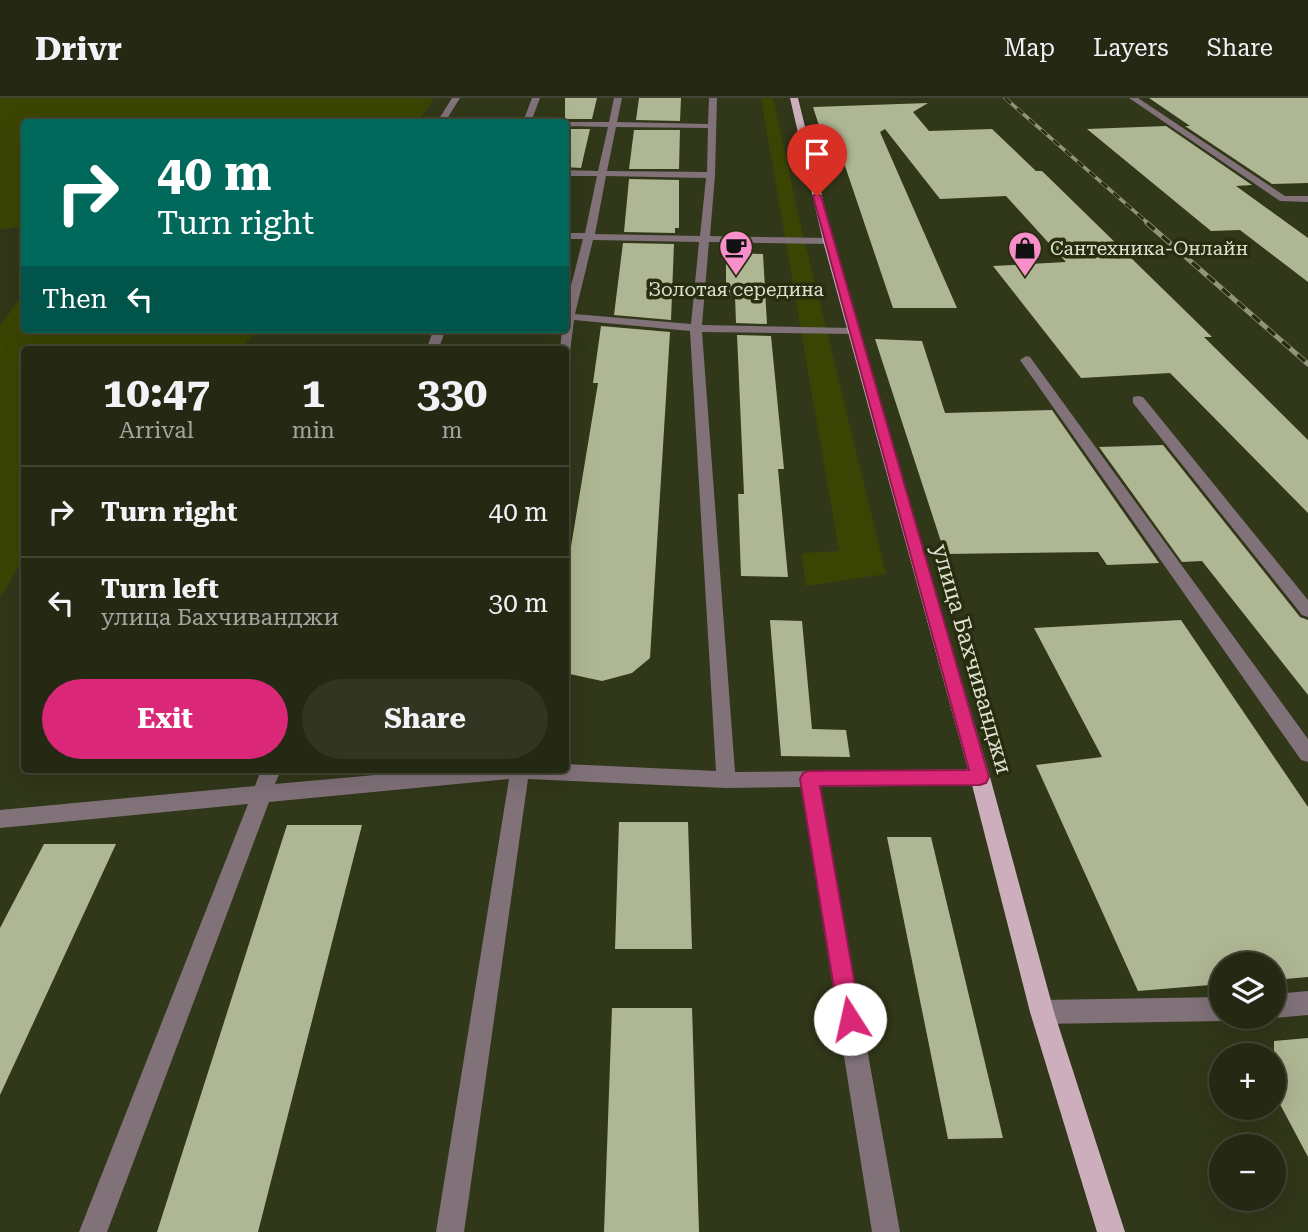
<!DOCTYPE html>
<html lang="en">
<head>
<meta charset="utf-8">
<style>
  :root { --surface:#252913; --page:#313521; --text:#f1f3f6; --muted:#a3a6a0; --line:#424533; --accent:#db2777 }
  body { margin:0; font-family:"Roboto Serif",serif; background:var(--page); color:var(--text); height:100vh; display:flex; flex-direction:column; font-size:26px; white-space:nowrap }
  * { box-sizing:border-box; margin:0 }
  p { font-size:23px; color:var(--muted) }
  .icon { flex:none; width:38px; height:38px; fill:none; stroke:currentColor; stroke-width:2; stroke-linecap:round; stroke-linejoin:round }
  .map { position:relative; flex:1; overflow:hidden }
  .side { position:absolute; left:21px; top:248px; width:548px; height:427px; display:flex; flex-direction:column; background:var(--surface); border-radius:7px; box-shadow:0 7px 28px #0002,0 0 0 2px var(--line) }
  .side>* { flex:none }
  .top-card { position:absolute; left:21px; top:21px; width:548px; height:214px; border-radius:7px; box-shadow:0 7px 28px #0002,0 0 0 2px var(--line); background:#00695c; color:#fff; overflow:hidden }
  .fabs { position:absolute; left:1209px; top:854px; display:grid; gap:14px }
  .fabs a { display:grid; place-items:center; width:77px; height:77px; border-radius:50%; background:var(--surface); box-shadow:0 7px 28px #0002,0 0 0 2px var(--line); font-size:35px }
  .pin { position:absolute; display:grid; place-items:center; width:60px; height:60px; color:#fff; margin:-72px -30px; border-radius:50% 50% 50% 0; rotate:-45deg; box-shadow:0 0 7px #0007 }
  .pin .icon { rotate:45deg }
  .me { position:absolute; width:77px; margin:-38px; rotate:350deg; stroke-linejoin:round; filter:drop-shadow(0 0 5px #0008) }
  .turn { display:flex; align-items:center; gap:24px; height:147px; padding:0 21px; font-size:32px }
  .turn .icon { width:91px; height:91px; stroke-width:2.5 }
  .turn b { display:block; font-size:49px; line-height:60px }
  .then { display:flex; align-items:center; height:66px; padding:0 21px; background:#0003; gap:14px; font-size:26px }
  .eta { display:flex; justify-content:space-evenly; align-items:center; height:119px; text-align:center }
  .eta b { font-size:42px; font-weight:700; line-height:49px }
  .cta { display:flex; gap:14px; margin-top:auto; padding:14px 21px }
  .cta a { flex:1; height:80px; border-radius:42px; background:var(--accent); color:#fff; font-size:28px; font-weight:700; line-height:80px; text-align:center }
  .cta a+a { background:var(--page); color:var(--text) }
  ul { padding:0; list-style:none }
  li { display:flex; align-items:center; gap:21px; height:91px; padding:0 21px; border-top:2px solid var(--line) }
  li div { flex:1 }
  li b { display:block; font-size:26px }
  li em { font-style:normal }
  header { display:flex; align-items:center; gap:42px; box-sizing:border-box; height:98px; padding:0 35px; background:var(--surface); border-bottom:2px solid var(--line) }
  header strong { font-size:33px }
  nav { display:flex; gap:38px; margin-inline-start:auto; font-size:24px }
  .map>svg:first-child { display:block }
  .green { fill:#3b4503 }
  .building { fill:#aeb693 }
  .lines { fill:none; stroke-linecap:round; stroke-linejoin:round }
  .minor { fill:#817179; fill-rule:evenodd }
  .major { fill:#cdaebd; fill-rule:evenodd }
  .rail-far1-casing { stroke:#8f957d; stroke-width:3.5 }
  .rail-casing { stroke:#8f957d; stroke-width:5 }
  .rail-far1 { stroke:#272d0e; stroke-width:2.5; stroke-dasharray:8; stroke-linecap:butt }
  .rail { stroke:#272d0e; stroke-width:3.5; stroke-dasharray:10; stroke-linecap:butt }
  .route { fill:#db2777; stroke:#8e194d; stroke-width:2 }
  .labels { text-anchor:middle; dominant-baseline:central; stroke-width:7; stroke-linejoin:round; paint-order:stroke }
  .far-poi-label { font-size:19px; fill:#dce1cf; stroke:#272d0e; text-anchor:start }
  .street-label { font-size:23px; fill:#dce1cf; stroke:#272d0e }
</style>
</head>
<body>
<header>
<strong>Drivr</strong>
<nav><a>Map</a><a>Layers</a><a>Share</a></nav>
</header>
<div class="map">
<svg width="1308" height="1134" viewBox="0 0 1308 1134">
  <rect width="100%" height="100%" fill="#313719"/>
  <g class="green">
    <path d="M0 0H434L418 24H24V129L0 131Z"/>
    <path d="M761 0H773L799 120 886 476 806 488 802 455 839 453Z"/>
    <path d="M24 194V231H255L242 252H24V460L0 499V228Z"/>
  </g>
  <g class="building">
    <path d="M565 0H597L592 21H565Z"/>
    <path d="M639 0H681L680 23 636 22Z"/>
    <path d="M1149 0H1308V85L1272 86 1185 28H1190Z"/>
    <path d="M928 5 913 14 929 33 992 31 1036 73H1042L1212 239H1204L1308 342V415L1170 275 1081 280 993 168 1066 164 1006 98 940 101 885 31 880 34 957 210H893L842 59H829L813 9Z"/>
    <path d="M1166 28 1252 87 1236 88 1308 140V184L1240 132 1211 133 1087 31Z"/>
    <path d="M565 31H590L581 70 565 69Z"/>
    <path d="M634 32H680L679 71H629Z"/>
    <path d="M629 81 679 82V130H675V135L624 134Z"/>
    <path d="M623 145 674 146 671 222 614 217Z"/>
    <path d="M726 155 763 156 767 226 736 225 735 198 726 197Z"/>
    <path d="M601 228 670 234 650 560 632 575 602 583 565 575V485L598 285H593Z"/>
    <path d="M737 237 771 238 784 371H778L788 479 741 478 738 396H744Z"/>
    <path d="M875 241 922 243 945 315 1052 312 1159 465 1107 467 1098 454 945 456Z"/>
    <path d="M1163 347 1300 519 1308 522V597L1202 463 1182 464 1099 349Z"/>
    <path d="M770 522 802 523 812 631 846 632 850 659 781 658Z"/>
    <path d="M1181 522 1308 709V879L1274 882V866H1222V886L1138 893 1036 667 1102 659 1034 530Z"/>
    <path d="M619 724H688L692 851H615Z"/>
    <path d="M287 727H362L258 1134H157Z"/>
    <path d="M887 739H931L1003 1040 948 1041Z"/>
    <path d="M44 746H116L0 997V830Z"/>
    <path d="M612 910H692L699 1134H604Z"/>
    <path d="M1308 940V1059L1274 995V943Z"/>
  </g>
  <g class="lines">
    <g class="minor">
      <path d="M452 0H460L445 24H437Z"/>
      <path d="M532 0H540L531 24H523Z"/>
      <path d="M614 0H622L617 24 708 26 709 0H717L715 77 710 138 828 140 833 143 828 146 709 144 702 227 854 230 860 233 854 236 702 234 735 674 980 671 987 673 990 679 987 685 980 687 820 689 900 1134H872L801 689 726 690 528 681 464 1134H436L509 681 269 704 107 1134H79L248 706 0 730V712L255 688 261 672H281L275 686 431 672H565V666L716 673 690 233 574 222 569 262 565 263V252H560L562 231H565V211L583 141H565V135H585L597 78H565V72L598 73 608 29 565 28V24H562H609ZM616 29 708 30 707 74 607 73ZM606 78 706 80 700 138 595 136ZM593 142 699 144 691 226 575 216Z"/>
      <path d="M1129 0H1138L1285 98H1308V104L1280 103Z"/>
      <path d="M434 231H446L438 252H426Z"/>
      <path d="M1026 258 1030 259 1308 641V664L1301 662 1020 262Z"/>
      <path d="M1138 298 1143 299 1308 502V519L1302 517 1133 305V299Z"/>
      <path d="M1308 893V917L1274 920 1272 919H1274V896Z"/>
      <path d="M1222 899V919H1231L1222 923 1042 926 1034 922 1030 914 1034 906 1042 902Z"/>
    </g>
    <path class="major" d="M790 0H798L833 143 990 679 1054 914 1125 1134H1097L1030 914 970 679 823 143Z"/>
    <g class="rail-far1-casing">
      <path id="rail-far1" d="M1005 0 1149 126"/>
    </g>
    <g class="rail-casing">
      <path id="rail" d="M1147 125 1308 266"/>
    </g>
    <use href="#rail-far1" class="rail-far1"/>
    <use href="#rail" class="rail"/>
  </g>
  <path class="route" d="M817 95 821 98 989 679 986 685 980 687 820 688 861 921 858 928 850 931 842 928 839 921 800 681 803 675 809 673 969 672 813 98Z"/>
  <defs>
    <g id="cafe-pin" transform="scale(1.75)"><path d="M0 17L-7.5 6A9.5 9.5 0 1 1 7.5 6Z" fill="#f98fca" stroke="#272d0e"/><path d="M-5.5-4.5H6V0H3Q3 3.5 0 3.5H-2.5Q-5.5 3.5-5.5 0ZM3-3.2v2h1.7v-2ZM-6 4.5H4V6H-6Z" fill="#111"/></g>
    <g id="shop-pin" transform="scale(1.75)"><path d="M0 17L-7.5 6A9.5 9.5 0 1 1 7.5 6Z" fill="#f98fca" stroke="#272d0e"/><path d="M-5-2.5h2.3a2.7 3.5 0 0 1 5.4 0H5L5.5 6h-11ZM-1.5-2.5h3a1.5 2.3 0 0 0-3 0Z" fill="#111"/></g>
  </defs>
  <g fill-rule="evenodd">
    <use href="#cafe-pin" x="736" y="149"/>
    <use href="#shop-pin" x="1025" y="150"/>
  </g>
  <g class="labels">
    <g class="far-poi-label">
      <text x="1050" y="150">Сантехника-Онлайн</text>
      <text x="736" y="191" text-anchor="middle">Золотая середина</text>
    </g>
    <g class="street-label">
      <text transform="translate(972 561) rotate(74)">улица Бахчиванджи</text>
    </g>
  </g>
</svg>
<div class="fabs">
<a><svg class="icon" aria-label="layers" viewBox="0 0 24 24"><path d="M12 4l9 5-9 5-9-5zM3 14l9 5 9-5"/></svg></a>
<a>+</a>
<a>−</a>
</div>
<div class="pin" style="left:817px;top:98px;background:#d93025"><svg class="icon" aria-label="arrive" viewBox="0 0 24 24"><path d="M6 21V4h12l-3 4 3 4H6"/></svg></div>
<svg class="me" style="left:850px;top:921px" viewBox="-20 -20 40 40"><circle r="19" fill="#fff"/><path d="M0-13L10 11 0 6-10 11z" fill="#db2777"/></svg>
<div class="top-card">
<div class="turn"><svg class="icon" aria-label="right" viewBox="0 0 24 24"><path d="M7 20v-9h11M14 6l5 5-5 5"/></svg><div><b>40 m</b>Turn right</div></div>
<div class="then">Then<svg class="icon" aria-label="left" viewBox="0 0 24 24"><path d="M17 20v-9H6M10 6l-5 5 5 5"/></svg></div>
</div>
<section class="side">
<div class="eta">
<div><b>10:47</b><p>Arrival</p></div>
<div><b>1</b><p>min</p></div>
<div><b>330</b><p>m</p></div>
</div>
<ul>
<li><svg class="icon" aria-label="right" viewBox="0 0 24 24"><path d="M7 20v-9h11M14 6l5 5-5 5"/></svg><div><b>Turn right</b></div><em>40 m</em></li>
<li><svg class="icon" aria-label="left" viewBox="0 0 24 24"><path d="M17 20v-9H6M10 6l-5 5 5 5"/></svg><div><b>Turn left</b><p>улица Бахчиванджи</p></div><em>30 m</em></li>
</ul>
<div class="cta"><a>Exit</a><a>Share</a></div>
</section>
</div>
</body>
</html>
